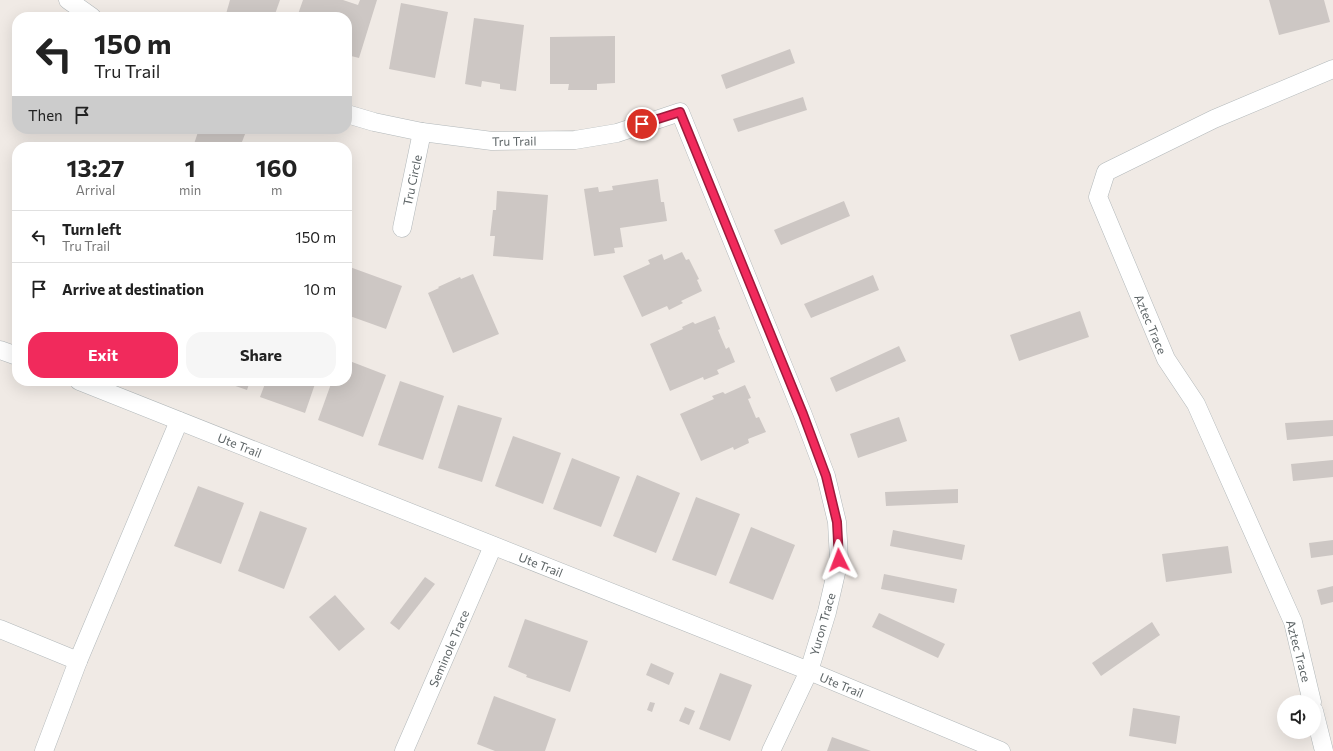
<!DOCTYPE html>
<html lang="en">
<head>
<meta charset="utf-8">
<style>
  :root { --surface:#fff; --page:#f6f6f6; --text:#222; --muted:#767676; --line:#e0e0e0; --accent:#f12a5c }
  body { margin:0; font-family:Commissioner,sans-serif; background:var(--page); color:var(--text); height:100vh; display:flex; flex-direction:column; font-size:15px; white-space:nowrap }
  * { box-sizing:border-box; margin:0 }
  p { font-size:13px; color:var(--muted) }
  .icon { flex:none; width:22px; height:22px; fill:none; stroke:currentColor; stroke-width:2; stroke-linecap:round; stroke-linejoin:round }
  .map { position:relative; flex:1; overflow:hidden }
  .details { position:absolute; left:12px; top:142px; width:340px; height:244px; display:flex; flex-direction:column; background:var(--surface); border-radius:16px; box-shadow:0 4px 16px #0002 }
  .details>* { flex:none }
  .banner { position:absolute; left:12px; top:12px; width:340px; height:122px; border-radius:16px; box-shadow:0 4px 16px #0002; background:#fff; color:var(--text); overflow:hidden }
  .fabs { position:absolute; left:1277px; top:695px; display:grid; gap:8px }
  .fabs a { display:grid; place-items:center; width:44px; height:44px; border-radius:50%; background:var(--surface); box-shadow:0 4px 16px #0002; font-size:20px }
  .pin { position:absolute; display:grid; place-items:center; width:34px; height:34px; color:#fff; margin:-17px; border:2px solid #fff; border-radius:50%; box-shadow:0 1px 4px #0007 }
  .me { position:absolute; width:44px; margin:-22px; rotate:357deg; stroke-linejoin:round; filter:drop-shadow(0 0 3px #0008) }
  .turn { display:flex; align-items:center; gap:14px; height:84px; padding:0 16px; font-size:18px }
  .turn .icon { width:52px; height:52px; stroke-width:2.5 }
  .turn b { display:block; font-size:28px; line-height:34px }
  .then { display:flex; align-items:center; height:38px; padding:0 16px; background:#0003; gap:8px; font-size:15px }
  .eta { display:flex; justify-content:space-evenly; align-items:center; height:68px; text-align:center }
  .eta b { font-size:24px; font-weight:700; line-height:28px }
  .action { display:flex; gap:8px; margin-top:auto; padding:8px 16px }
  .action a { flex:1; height:46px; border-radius:16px; background:var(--accent); color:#fff; font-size:16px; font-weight:700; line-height:46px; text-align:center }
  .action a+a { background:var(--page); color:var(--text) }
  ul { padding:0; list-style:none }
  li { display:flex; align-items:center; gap:12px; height:52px; padding:0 16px; border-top:1px solid var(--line) }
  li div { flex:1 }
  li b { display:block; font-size:15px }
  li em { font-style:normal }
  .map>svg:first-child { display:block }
  .building { fill:#cdc7c4 }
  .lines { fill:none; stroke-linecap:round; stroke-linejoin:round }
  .minor-casing { stroke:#b2b8ba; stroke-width:19 }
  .minor { stroke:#fff; stroke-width:18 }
  .route-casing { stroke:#9d1b3c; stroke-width:10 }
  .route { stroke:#f12a5c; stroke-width:7 }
  .labels { text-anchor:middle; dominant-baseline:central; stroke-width:3.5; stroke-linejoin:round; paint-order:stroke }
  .street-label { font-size:12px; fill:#5d6466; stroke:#fff }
</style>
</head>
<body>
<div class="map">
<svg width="1333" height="751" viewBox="0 0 1333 751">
  <rect width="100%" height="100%" fill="#f0eae5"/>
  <g class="building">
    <path d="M230 0H280L274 17H234L226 14Z"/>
    <path d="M303 0H343L358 5 360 0H377L359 58 347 55V17H297Z"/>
    <path d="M1269 0H1324L1330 22 1279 35Z"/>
    <path d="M401 3 448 12 435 78 389 69Z"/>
    <path d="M474 18 524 25 516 91 500 89V84L482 81 481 87 465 84Z"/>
    <path d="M615 36V83L597 84V90H568L569 84H550V37Z"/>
    <path d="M790 49 795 63 726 89 721 75Z"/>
    <path d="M803 97 807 110 738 132 733 119Z"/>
    <path d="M199 129H247L240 147H193Z"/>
    <path d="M658 179 661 202H664L667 221 620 228 623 247 614 248 615 253 594 256 584 189 598 187 599 192 613 190 612 186Z"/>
    <path d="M497 191 548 195 543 260 493 256 495 236H490L493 210H496Z"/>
    <path d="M844 201 850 216 781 245 774 230Z"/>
    <path d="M682 252 686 260 689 259 699 279 697 280 702 291 681 301 683 303 669 310 667 306 642 317 623 276 650 264 648 260 662 254 664 260Z"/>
    <path d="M347 266 402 286 386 329 347 315Z"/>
    <path d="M473 274 499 334 453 353 428 293 439 288 438 287 460 277 461 279Z"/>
    <path d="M873 275 879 290 811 318 804 304Z"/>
    <path d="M1080 311 1089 337 1019 361 1010 335Z"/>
    <path d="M715 316 720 329 718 330 726 349 729 347 735 362 717 370 719 374 704 380 703 377 670 391 650 344 683 329 682 327 693 322 695 324Z"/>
    <path d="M899 346 906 361 836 392 830 378Z"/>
    <path d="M347 360 386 375 363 437 318 420 332 381H347Z"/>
    <path d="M221 381H250L247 390Z"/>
    <path d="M266 381H316L305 413 260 397Z"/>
    <path d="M400 381 444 396 423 460 378 445Z"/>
    <path d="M745 385 751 398 748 399 756 418 759 417 766 432 748 439 749 443 734 450 733 447 701 461 680 414 714 399 712 396 723 392 725 394Z"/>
    <path d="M458 405 502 418 482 482 438 468Z"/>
    <path d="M899 417 907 441 858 458 850 434Z"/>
    <path d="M1333 420V436L1287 440 1285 423Z"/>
    <path d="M513 436 561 453 543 504 495 486Z"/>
    <path d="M572 458 620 477 601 527 553 509Z"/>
    <path d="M1333 460V477L1293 481 1291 464Z"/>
    <path d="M637 475 680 493 656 553 613 536Z"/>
    <path d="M198 486 244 503 221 564 174 546Z"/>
    <path d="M958 489V503L886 506 885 492Z"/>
    <path d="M696 497 740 514 716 576 672 560Z"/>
    <path d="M260 511 307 528 284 589 238 571Z"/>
    <path d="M751 527 795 545 773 600 729 583Z"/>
    <path d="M893 530 965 545 962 560 890 546Z"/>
    <path d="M1333 540V555L1311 558 1309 543Z"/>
    <path d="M1228 546 1232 573 1166 582 1162 554Z"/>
    <path d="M884 574 957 589 954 603 881 589Z"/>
    <path d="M425 577 435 584 399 630 390 623Z"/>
    <path d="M1333 586V602L1321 605 1317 590Z"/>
    <path d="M335 595 365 629 339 651 309 617Z"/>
    <path d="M879 613 945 644 938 658 872 627Z"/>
    <path d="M525 619 588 641 570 692 526 677 527 675 508 667Z"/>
    <path d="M1152 622 1160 635 1101 676 1092 663Z"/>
    <path d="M651 663 674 673 669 685 646 675Z"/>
    <path d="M720 673 752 685 730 741 699 729Z"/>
    <path d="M494 696 556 719 545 751H495L477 744Z"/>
    <path d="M650 702 655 703 652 712 647 710Z"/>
    <path d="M685 707 695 711 689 725 679 721Z"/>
    <path d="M1133 708 1180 716 1176 744 1129 736Z"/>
    <path d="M832 737 871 751H827Z"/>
  </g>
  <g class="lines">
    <g class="minor-casing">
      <g id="minor">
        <path d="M68 0 92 17"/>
        <path id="s1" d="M347 114 374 122 422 132 492 141 575 140 617 133 680 112 803 415 826 476 837 522 839 560 827 612 809 671 771 751"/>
        <path id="s2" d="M402 228 422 132"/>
        <path d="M0 350 17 356"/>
        <path id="s3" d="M79 381 809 671 1001 751"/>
        <path d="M0 629 78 661"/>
        <path d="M1312 702 1293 622 1196 404 1166 359 1098 197 1106 172 1214 119 1333 69"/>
        <path d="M1314 711 1324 751"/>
        <path d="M44 751 78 661 179 421"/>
        <path id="s4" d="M404 751 493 546"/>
      </g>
    </g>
    <use href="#minor" class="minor"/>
  </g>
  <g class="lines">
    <g class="route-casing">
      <path id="route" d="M642 124 680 112 803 414 826 476 837 522 839 560"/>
    </g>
    <use href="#route" class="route"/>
  </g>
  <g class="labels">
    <g class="street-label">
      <text stroke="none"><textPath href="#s1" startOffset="170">Tru Trail</textPath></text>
      <text stroke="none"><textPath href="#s2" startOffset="49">Tru Circle</textPath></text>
      <text transform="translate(1151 324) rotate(67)">Aztec Trace</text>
      <text stroke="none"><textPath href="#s3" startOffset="173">Ute Trail</textPath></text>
      <text stroke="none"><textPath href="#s3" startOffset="497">Ute Trail</textPath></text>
      <text transform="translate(822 624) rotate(-74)">Yuron Trace</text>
      <text stroke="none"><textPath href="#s4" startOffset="112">Seminole Trace</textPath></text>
      <text transform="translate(1299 651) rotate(75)">Aztec Trace</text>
      <text stroke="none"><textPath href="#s3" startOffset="821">Ute Trail</textPath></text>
    </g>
  </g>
</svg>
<div class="fabs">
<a><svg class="icon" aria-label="sound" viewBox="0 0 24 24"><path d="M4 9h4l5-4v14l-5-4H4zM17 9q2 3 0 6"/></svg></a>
</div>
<div class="pin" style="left:642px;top:124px;background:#d93025"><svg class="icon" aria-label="arrive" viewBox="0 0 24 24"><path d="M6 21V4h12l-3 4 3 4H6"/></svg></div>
<svg class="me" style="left:839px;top:560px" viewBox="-20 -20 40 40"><path d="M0-17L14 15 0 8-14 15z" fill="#f12a5c" stroke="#fff" stroke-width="4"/></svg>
<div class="banner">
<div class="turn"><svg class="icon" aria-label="left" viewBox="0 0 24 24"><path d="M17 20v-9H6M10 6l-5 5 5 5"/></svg><div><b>150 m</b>Tru Trail</div></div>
<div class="then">Then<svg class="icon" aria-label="arrive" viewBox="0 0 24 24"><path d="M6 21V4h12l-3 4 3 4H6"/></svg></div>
</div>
<section class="details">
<div class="eta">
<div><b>13:27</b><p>Arrival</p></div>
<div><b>1</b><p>min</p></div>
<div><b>160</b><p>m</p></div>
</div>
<ul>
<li><svg class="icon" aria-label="left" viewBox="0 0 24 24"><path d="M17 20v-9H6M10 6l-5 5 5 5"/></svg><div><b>Turn left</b><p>Tru Trail</p></div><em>150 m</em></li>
<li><svg class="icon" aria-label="arrive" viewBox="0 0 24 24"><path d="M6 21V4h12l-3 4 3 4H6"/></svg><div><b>Arrive at destination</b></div><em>10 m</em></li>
</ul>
<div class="action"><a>Exit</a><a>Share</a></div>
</section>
</div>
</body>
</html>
